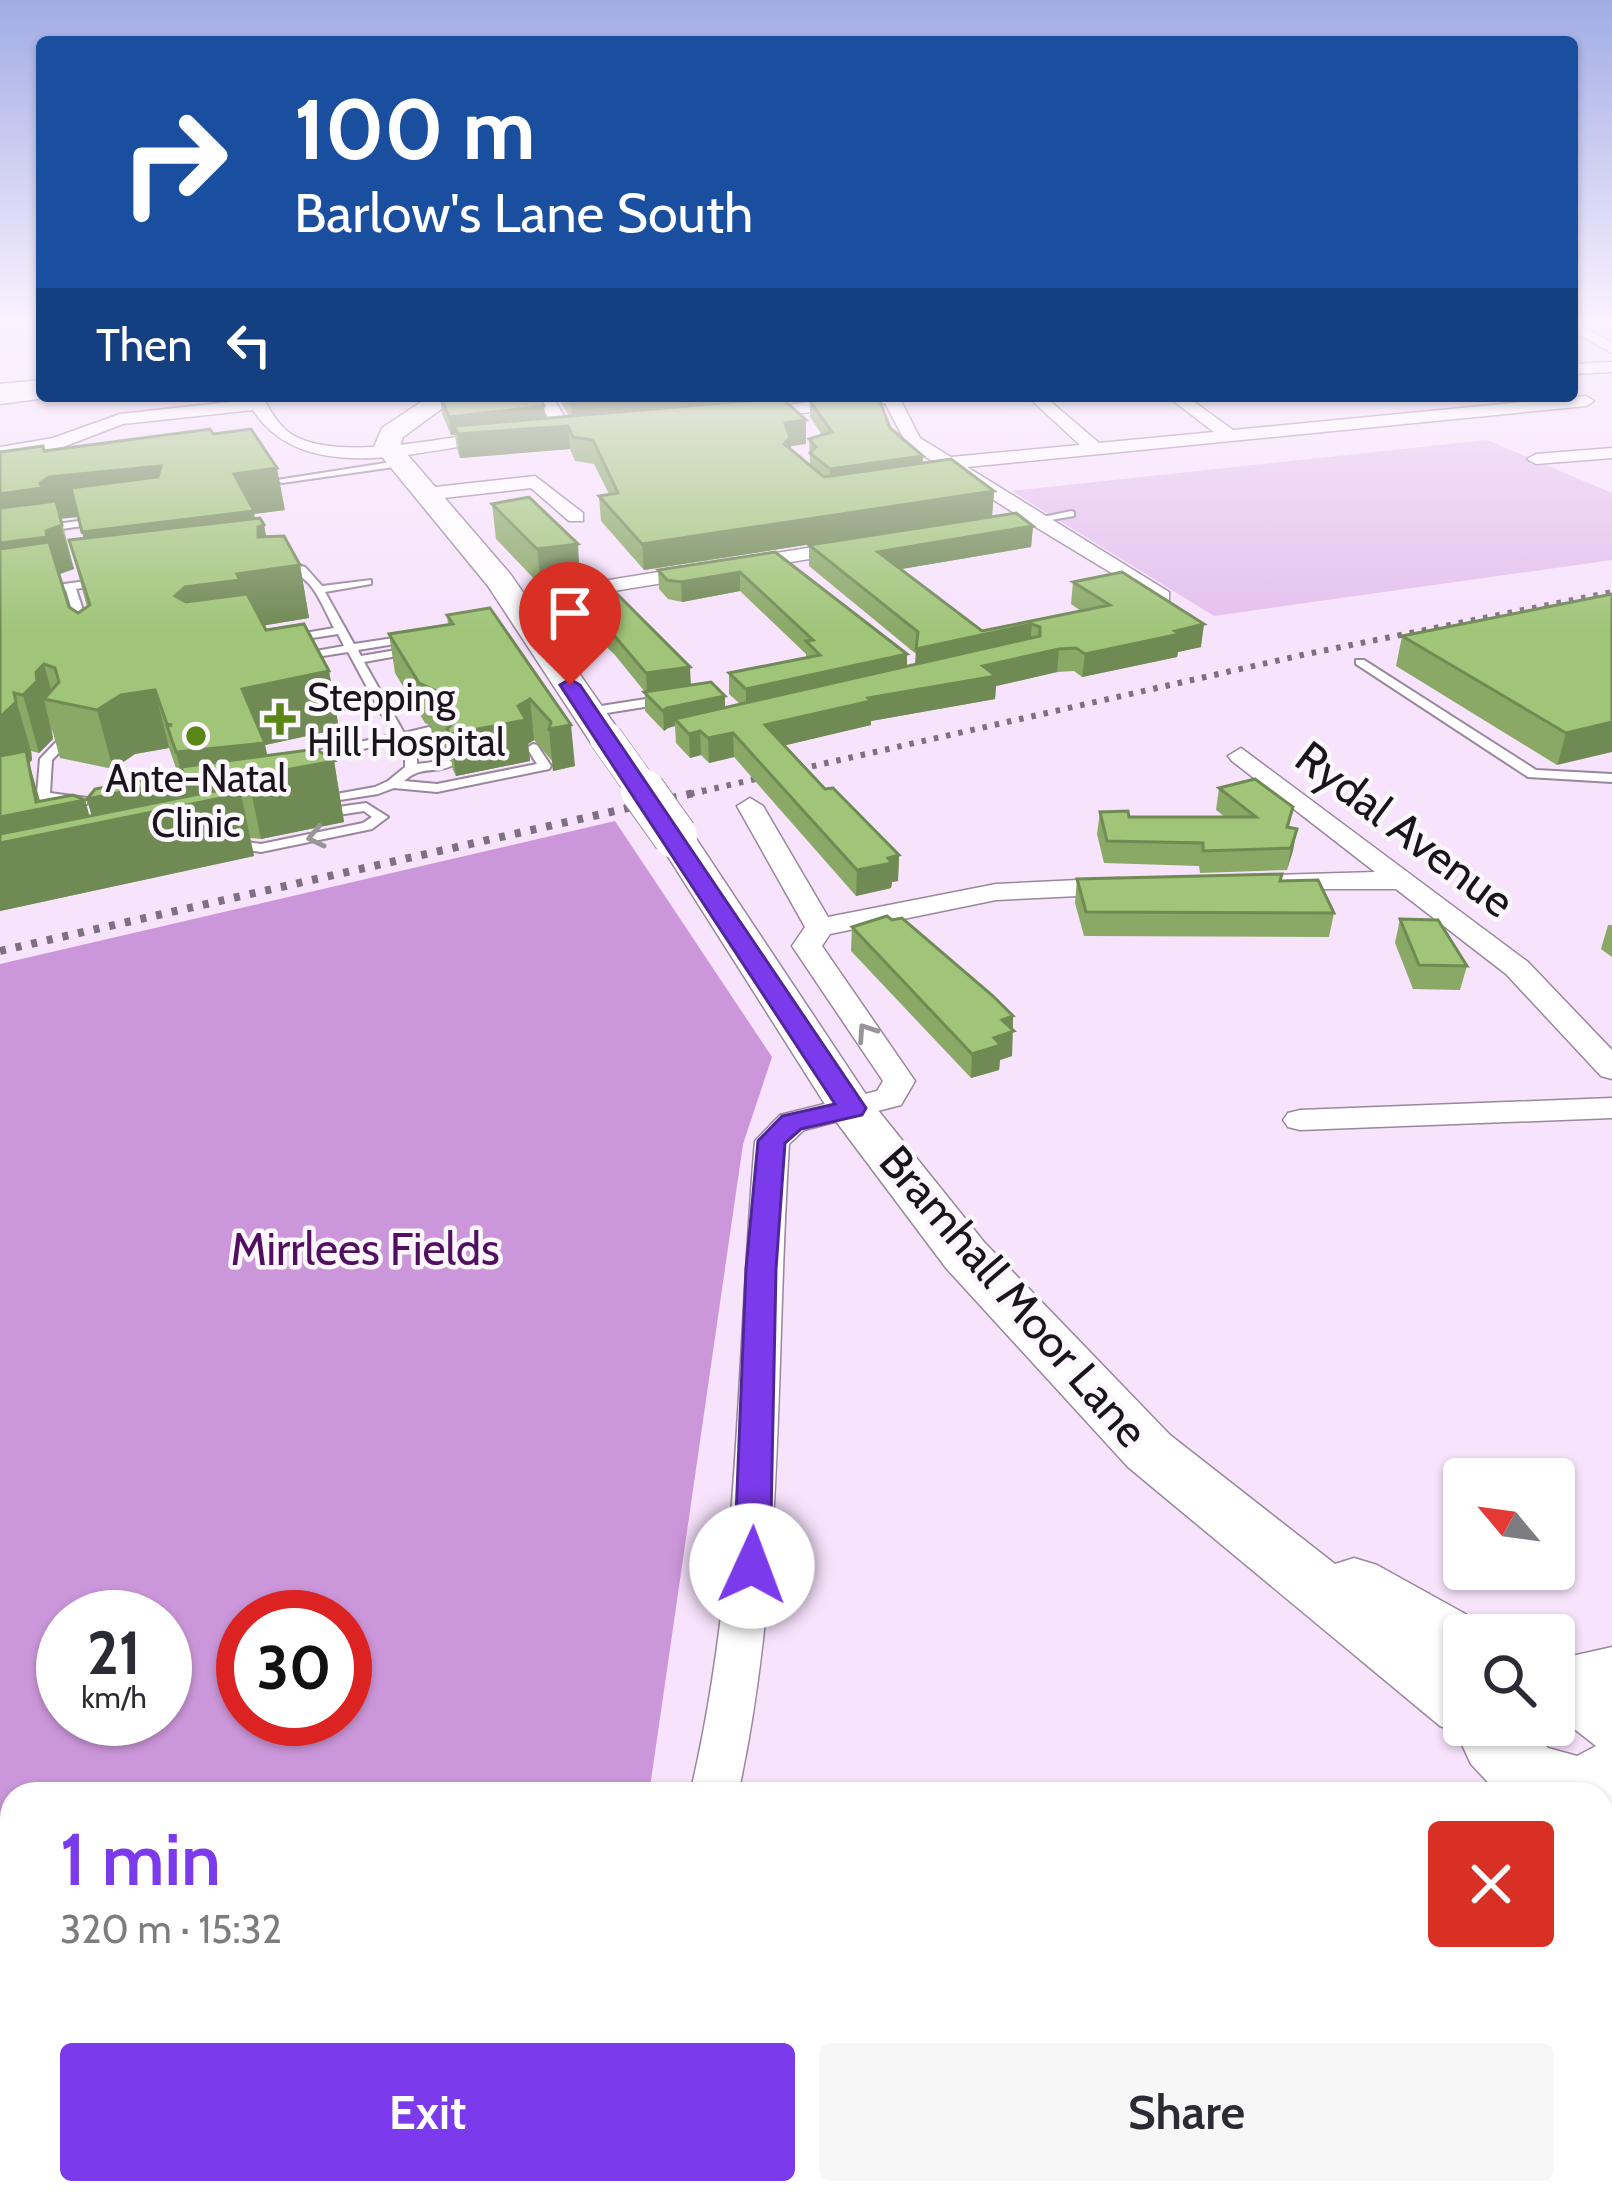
<!DOCTYPE html>
<html lang="en">
<head>
<meta charset="utf-8">
<style>
  :root { --surface:#fff; --page:#f7f7f7; --text:#2b2b33; --muted:#7c7c81; --accent:#7c3aed }
  body { margin:0; font-family:Cabin,sans-serif; background:var(--page); color:var(--text); height:100vh; display:flex; flex-direction:column; font-size:45px; white-space:nowrap }
  * { box-sizing:border-box; margin:0 }
  p { font-size:39px; color:var(--muted) }
  .icon { flex:none; width:66px; height:66px; fill:none; stroke:currentColor; stroke-width:2; stroke-linecap:round; stroke-linejoin:round }
  .map { position:relative; flex:1; overflow:hidden }
  .drawer { position:absolute; left:0px; top:1782px; width:1614px; height:423px; display:flex; flex-direction:column; background:var(--surface); border-radius:36px 36px 0 0; box-shadow:0 3px 9px #0004 }
  .drawer>* { flex:none }
  .hud { position:absolute; left:36px; top:36px; width:1542px; height:366px; border-radius:12px; box-shadow:0 3px 9px #0004; background:#1a4fa0; color:#fff; overflow:hidden }
  .needle { width:78px; rotate:299deg }
  .fabs { position:absolute; left:1443px; top:1458px; display:grid; gap:24px }
  .fabs a { display:grid; place-items:center; width:132px; height:132px; border-radius:12px; background:var(--surface); box-shadow:0 3px 9px #0004; font-size:60px }
  .speed { position:absolute; left:36px; top:1590px; display:flex; gap:24px; font-size:60px; font-weight:700; text-align:center }
  .speed>* { display:grid; place-content:center; width:156px; height:156px; border-radius:50%; background:var(--surface); box-shadow:0 3px 9px #0004; line-height:1 }
  .speed small { font-size:30px; font-weight:400 }
  .speed .limit { border:18px solid #d22; background:#fff; color:#111 }
  .pin { position:absolute; display:grid; place-items:center; width:102px; height:102px; color:#fff; margin:-123px -51px; border-radius:50% 50% 50% 0; rotate:-45deg; box-shadow:0 0 12px #0007 }
  .pin .icon { rotate:45deg }
  .me { position:absolute; width:132px; margin:-66px; rotate:2deg; stroke-linejoin:round; filter:drop-shadow(0 0 9px #0008) }
  .turn { display:flex; align-items:center; gap:42px; height:252px; padding:0 60px; font-size:54px }
  .turn .icon { width:156px; height:156px; stroke-width:2.5 }
  .turn b { display:block; font-size:84px; line-height:102px }
  .then { display:flex; align-items:center; height:114px; padding:0 60px; background:#0003; gap:24px; font-size:45px }
  .round { display:grid; place-items:center; flex:none; width:126px; height:126px; border-radius:12px; background:var(--page) }
  .head { display:flex; align-items:center; justify-content:space-between; height:204px; padding:0 60px }
  h1 { font-size:72px; font-weight:600; line-height:90px; color:var(--accent) }
  .primary-button { display:flex; gap:24px; margin-top:auto; padding:24px 60px }
  .primary-button a { flex:1; height:138px; border-radius:12px; background:var(--accent); color:#fff; font-size:48px; font-weight:600; line-height:138px; text-align:center }
  .primary-button a+a { background:var(--page); color:var(--text) }
  .map>svg:first-child { display:block }
  .green { fill:#e4c0ed }
  .forest { fill:#cc97da; fill-rule:evenodd }
  .lines { fill:none; stroke-linecap:round; stroke-linejoin:round }
  .lane-casing { stroke:#98879d; stroke-width:4 }
  .street-casing { stroke:#98879d; stroke-width:3 }
  .secondary-casing { stroke:#98879d; stroke-width:3 }
  .highway-casing { stroke:#98879d; stroke-width:3 }
  .lane { fill:#fff; fill-rule:evenodd }
  .street { fill:#fff; fill-rule:evenodd }
  .secondary { fill:#fff; fill-rule:evenodd }
  .highway { fill:#fff; fill-rule:evenodd }
  .rail-far1 { stroke:#7d7181; stroke-width:6; stroke-dasharray:4.5 8; stroke-linecap:butt }
  .rail { stroke:#7d7181; stroke-width:8; stroke-dasharray:6 10; stroke-linecap:butt }
  .secondary-bridge-far1-casing { stroke:#98879d; stroke-width:34; stroke-linecap:butt }
  .secondary-bridge-casing { stroke:#98879d; stroke-width:46; stroke-linecap:butt }
  .secondary-bridge-far1 { stroke:#fff; stroke-width:33 }
  .secondary-bridge { stroke:#fff; stroke-width:44 }
  .wall { fill:#8aa967; fill-rule:evenodd }
  .shaded-wall { fill:#708a54 }
  .building { fill:#a0c578; stroke:#708a54; stroke-width:3 }
  .oneway { stroke:#989599 }
  .route { fill:#7c3aed; stroke:#51269a; stroke-width:3 }
  .poi-dot { fill:#598614; stroke:#fbf7fc; stroke-width:4.5 }
  .labels { text-anchor:middle; dominant-baseline:central; stroke-width:9; stroke-linejoin:round; paint-order:stroke }
  .far-poi-label { font-size:39px; fill:#1a141c; stroke:#fbf7fc; text-anchor:start }
  .street-label { font-size:45px; fill:#1a141c; stroke:#fbf7fc }
  .park-label { font-size:45px; fill:#520f61; stroke:#fbf7fc }
</style>
</head>
<body>
<div class="map">
<svg width="1612" height="2203" viewBox="0 0 1612 2203">
  <rect width="100%" height="100%" fill="#f7e3fc"/>
  <path class="green" d="M1487 440 1612 493V560L1214 616 1058 520 1073 517 1068 512 1050 515 1012 491Z"/>
  <g class="forest">
    <path d="M615 821 772 1057 743 1144 649 1794H12V2155L0 2151V964ZM63 1617H165V1719H63ZM243 1617H345V1719H243Z"/>
    <path d="M142 2193H527L523 2203H176Z"/>
  </g>
  <g class="lines">
    <g class="lane-casing">
      <g id="lane">
        <path d="M398 461 403 464 401 466 282 483 277 480Z"/>
        <path d="M1071 511 1074 512V516L1039 522 1034 519Z"/>
        <path d="M100 518 105 521 103 523 0 538V532Z"/>
        <path d="M280 559 305 567 322 586 371 580V584L325 592 354 644 407 636 413 639 407 642 358 650 361 656 414 647 420 650 414 653 364 662 404 733 429 727 435 731 407 739 417 757V764L449 760 455 764C437 775 423 764 404 781L437 784 537 764 527 748 533 744 537 745 551 766 549 769 437 792 394 788 378 794 314 804V798L375 787 388 781 405 767V757L396 742 306 761 300 757 306 753 393 735 348 652 310 658 304 655 310 652 344 646 338 634 293 641 287 638 293 635 334 628C317 595 314 577 276 564L275 562Z"/>
        <path d="M100 579 105 582 104 584 76 589 90 631 84 634 78 631 66 590 0 599V593Z"/>
        <path d="M1356 660H1364L1536 770 1612 774V782L1528 777 1356 664Z"/>
        <path d="M665 696 669 697V703L588 716 582 712 588 708Z"/>
        <path d="M62 726 68 730 70 741 52 760 50 793 87 798V804L54 800 0 807V799L37 794 40 759 58 740 56 730Z"/>
        <path d="M366 803 388 817 372 829 261 852 231 848 224 844 231 840 261 844 363 823 372 817 364 811 338 815 331 811 338 807Z"/>
        <path d="M665 2193H695L693 2203H663Z"/>
      </g>
    </g>
    <g class="street-casing">
      <g id="street">
        <path d="M1572 322 1612 342V353L1572 331Z"/>
        <path d="M1612 362V372L1572 374V364Z"/>
        <path d="M246 396H262C270 410 278 425 291 434 337 463 445 437 498 431L507 436 498 441C421 450 303 488 253 410L123 424 63 447 0 457V447L53 438 120 414 248 400Z"/>
        <path d="M536 396H552L573 431 570 435H558Z"/>
        <path d="M859 396H909L901 401 920 438 951 457 1080 445 1027 396H1044L1099 443 1214 432 1167 396H1186L1233 430 1586 396 1594 401 1586 406 967 467 1169 592V602L1161 603 1034 526 979 531V523L1019 516 907 445 885 403 753 419 744 414 753 409Z"/>
        <path d="M1612 448V458L1536 464 1527 459 1536 454Z"/>
        <path d="M535 476 583 513V521H569L531 488 426 500 416 494 426 488Z"/>
        <path d="M851 541 861 547 858 551 516 607 505 601 516 595Z"/>
        <path d="M1241 748 1528 962 1612 1050V1079L1601 1076 1506 974 1396 889H1264L1260 883 1274 875 1375 872 1232 761 1228 756Z"/>
        <path d="M750 798 763 806 828 917 996 884 1120 878 1134 886 1120 894 996 900 830 934 822 946 915 1081 901 1105 804 1130 789 1144C775 1362 785 1579 738 1794H690C741 1579 736 1360 755 1141L780 1115 877 1091 883 1081 792 946 805 927 737 806Z"/>
        <path d="M1612 1098V1118L1300 1130 1288 1127 1283 1120 1288 1113 1300 1110Z"/>
        <path d="M1612 1647V1687L1554 1698V1660Z"/>
        <path d="M1602 1979 1612 1983V2044L1602 2040Z"/>
        <rect x="1207" y="2193" width="58" height="10"/>
      </g>
    </g>
    <g class="secondary-casing">
      <g id="secondary">
        <path d="M430 396H459L403 437 400 446 511 575 624 738 619 746H593L488 586 374 447 382 428Z"/>
        <path d="M675 824 689 828 869 1099 984 1242 1170 1435 1335 1564 1354 1558 1377 1565 1487 1626 1492 1635H1464V1725H1524L1548 1748 1577 1756 1596 1746 1554 1713V1650L1612 1677V1809L1602 1813V1794L1498 1793 1471 1764 1456 1732 1440 1726 1128 1467 946 1268 835 1120 655 836 661 828Z"/>
        <path d="M1602 1825 1612 1828V1906L1602 1902Z"/>
      </g>
    </g>
    <g class="highway-casing">
      <path id="highway" d="M42 380V396L53 397 0 404V384Z"/>
    </g>
    <use href="#lane" class="lane"/>
    <use href="#street" class="street"/>
    <use href="#secondary" class="secondary"/>
    <use href="#highway" class="highway"/>
    <path class="rail-far1" d="M690 794 1302 655 1612 592"/>
    <path class="rail" d="M0 951 703 791"/>
    <g class="secondary-bridge-far1-casing">
      <path id="secondary-bridge-far1" d="M606 738 646 794"/>
    </g>
    <g class="secondary-bridge-casing">
      <path id="secondary-bridge" d="M643 791 675 836"/>
    </g>
    <use href="#secondary-bridge-far1" class="secondary-bridge-far1"/>
    <use href="#secondary-bridge" class="secondary-bridge"/>
  </g>
  <g class="wall">
    <path d="M440 396 544 406 545 418 569 416 557 396H772L771 399 806 444 791 446V449L810 465 809 439 822 435 810 417V401L890 428 923 456 922 463 994 491 992 516 644 570 601 521 599 496 609 494 594 464 575 461 570 449 460 458 457 449 455 435H451L442 414Z"/>
    <path d="M213 434 285 510 254 514 255 519 264 525 266 537 300 565 309 618 264 625 266 630 329 671 339 729 265 745 267 755 334 761 344 822 261 839 250 838 254 856 0 911V452L44 451ZM78 517 84 539 69 540 87 607 78 613 69 607 59 574 74 569 61 518ZM52 729 60 758 113 769 135 754 169 748 178 774 87 799 92 816H89L85 800 40 801 29 763 32 760 31 751 39 753 53 739Z"/>
    <path d="M492 504 580 580 541 586 496 539Z"/>
    <path d="M1033 526 1031 547 901 569 982 631 1081 611 1071 604 1073 582 1201 647 1178 652 1177 657 1082 677 1074 671 1057 672 996 686 995 699 871 721V725L784 745 825 789 899 855 898 881 892 882 891 888 856 896 734 757 709 763 701 755 690 758 676 743 675 726 668 728 664 731 645 711V692L614 654 561 604 559 585 691 685 725 708 740 704 729 694V673L806 658V654L740 591 682 602 668 599 659 589 658 570 775 552 907 654V666L915 664 916 654 809 566V545Z"/>
    <path d="M1612 594 1557 765 1396 666 1402 636Z"/>
    <path d="M490 608 575 766 553 771 552 761 534 740 528 744 530 761 456 776 453 770 451 759 444 756 432 736 431 726 425 723 395 673 389 634 448 625 447 615Z"/>
    <path d="M1219 788 1293 807 1289 827 1297 829 1287 870 1200 873 1199 866 1104 863 1097 834 1100 812 1129 817H1225L1216 810Z"/>
    <path d="M1077 879 1281 881 1334 913 1329 937 1084 936 1075 903Z"/>
    <path d="M1400 919 1467 966 1460 990 1413 989 1395 943Z"/>
    <path d="M1608 925H1612V957L1601 949Z"/>
    <path d="M852 927 1013 1016 1012 1056 1000 1060 999 1070 971 1078 851 951Z"/>
  </g>
  <g class="shaded-wall">
    <path d="M654 396H772L768 403 572 421 571 404Z"/>
    <path d="M795 396H840L795 400Z"/>
    <path d="M544 406 546 423 568 426 570 449 460 458 458 434 454 426 455 435H451L449 417Z"/>
    <path d="M806 420V444L791 446V462L785 468V423Z"/>
    <path d="M923 456 922 474 830 487V469Z"/>
    <path d="M161 466 170 507 59 519 74 569 57 575 46 531 0 537V494L40 483 49 477Z"/>
    <path d="M277 468 285 510 254 514 258 535V527L264 525 272 569 300 565 309 618 249 628 251 634 175 596 185 587 237 574 93 576 82 532 234 474Z"/>
    <path d="M994 491 992 516 644 570 642 544Z"/>
    <path d="M1033 526 1031 547 878 573V552Z"/>
    <path d="M47 537 58 580 0 589V543Z"/>
    <path d="M578 544 580 580 541 586 537 549Z"/>
    <path d="M740 572V591L682 602 681 582Z"/>
    <path d="M1032 624 1030 647 915 672 916 649Z"/>
    <path d="M1204 624 1201 647 1178 652 1177 657 1082 677 1085 654Z"/>
    <path d="M1059 649 1057 672 996 686 995 699 871 721V725L766 750 765 725 983 666Z"/>
    <path d="M907 654V674L746 710V689Z"/>
    <path d="M44 664 54 701 44 699 53 739 39 753 23 695 36 672Z"/>
    <path d="M690 667 691 687 647 694 646 673Z"/>
    <path d="M329 671 339 729 265 745 271 773 334 761 344 822 261 839 248 777 212 774 218 799 241 794 254 856 0 911V717L14 693 31 751 32 760 29 763 42 809 85 800 92 825 94 824 87 799 183 780 176 752 242 689Z"/>
    <path d="M155 690 169 748 135 754 113 769 97 710 121 695Z"/>
    <path d="M725 696V715L675 719V726L668 728 664 731 663 711 667 708Z"/>
    <path d="M530 699 534 740 528 744 530 761 456 776 450 734 518 706Z"/>
    <path d="M1612 722V752L1557 765 1566 733Z"/>
    <path d="M571 725 575 766 553 771 549 729Z"/>
    <path d="M700 731 701 755 690 758 689 734Z"/>
    <path d="M733 733 734 757 709 763 708 738Z"/>
    <path d="M1297 829 1293 851 1287 870 1291 848Z"/>
    <path d="M899 855 898 881 892 882 891 888 856 896 857 870Z"/>
    <path d="M1013 1016 1012 1056 1000 1060 999 1070 971 1078 972 1054 994 1038 1002 1020Z"/>
  </g>
  <g class="building">
    <path d="M440 396H539L544 406 449 417Z"/>
    <path d="M566 396H654L571 404Z"/>
    <path d="M846 396H878L890 428 923 456 830 469 810 453 816 447 809 439 832 432 810 401Z"/>
    <path d="M782 398 806 420 785 423 790 438 784 444 824 477 951 459 994 491 642 544 599 496 618 493 593 440 573 437 568 426 458 434 454 426Z"/>
    <path d="M210 429 213 434 251 429 277 468 234 474 254 511 82 532 71 488 158 477 161 466 49 477 40 483 42 488 0 494V452L43 446 44 451Z"/>
    <path d="M529 497 578 544 537 549 492 504Z"/>
    <path d="M56 501 62 525 46 531 47 537 0 543V508Z"/>
    <path d="M1016 513 1033 526 878 552 982 631 1110 605 1073 582 1122 572 1204 624 1175 631 1180 634 1085 654 1076 648 1059 649 983 666 996 676 868 698 871 701 765 725 825 789 833 788 899 855 888 858 892 863 857 870 733 733 708 738 700 731 689 734 675 719 1040 636V627L1032 624 916 649 918 632 809 545Z"/>
    <path d="M260 518 264 525 258 527V537L284 536 300 565 237 574 240 580 185 587 175 596 186 602 247 594 266 630 304 624 329 671 242 689 265 743 176 752 167 726 172 725 167 724 155 690 121 695 97 710 44 699 59 682 55 668 44 664 36 672 37 681 23 695 14 693 16 702 0 717V549L49 542 69 607 78 613 90 605 69 540Z"/>
    <path d="M775 552 907 654 746 689 729 673 820 655 806 641 813 640 740 572 681 582 667 580 658 570Z"/>
    <path d="M601 578 690 667 646 673 612 633 559 585Z"/>
    <path d="M1612 594V722L1566 733 1402 636Z"/>
    <path d="M490 608 571 725 549 729 551 722 530 699 518 706 526 720 450 734 447 729 454 722 439 715 427 696 434 690 419 683 389 634 453 624 447 615Z"/>
    <path d="M711 682 725 696 667 708 663 711 644 692Z"/>
    <path d="M316 749 334 761 248 777 212 774 87 799 95 789 183 772 181 767Z"/>
    <path d="M26 751 36 802 73 795 85 800 0 817V756Z"/>
    <path d="M1255 779 1293 807 1287 827 1297 829 1291 848 1203 851V843L1107 841 1100 812 1128 811 1129 817H1256L1219 788Z"/>
    <path d="M214 791 241 794 0 843V834Z"/>
    <path d="M1282 874 1280 881 1318 880 1334 913 1086 912 1077 879Z"/>
    <path d="M887 916 892 920 902 918 993 996 1013 1016 1002 1020 1014 1031 994 1038 1001 1045 972 1054 852 927Z"/>
    <path d="M1400 919 1438 920 1467 966 1419 965Z"/>
  </g>
  <defs><path id="oneway-chevron" d="M-2-3.5L2.5 0L-2 3.5" fill="none" stroke-width="1.6" stroke-linecap="round" stroke-linejoin="round" transform="scale(3)"/></defs>
  <g class="oneway">
    <use href="#oneway-chevron" transform="translate(316 837) rotate(168)"/>
    <use href="#oneway-chevron" transform="translate(866 1032) rotate(-124)"/>
  </g>
  <linearGradient id="sky" x2="0" y2="1"><stop stop-color="#a1ace6"/><stop offset="0.51" stop-color="#fbf2fe"/><stop offset="1" stop-color="#fbf2fe" stop-opacity="0"/></linearGradient>
  <rect width="1612" height="630" fill="url(#sky)"/>
  <path class="route" d="M570 679 580 685 866 1108 862 1115 801 1129 785 1143 776 1269 770 1566 765 1576 752 1581 739 1576 734 1566 746 1269 758 1141 782 1116 835 1104 560 685Z"/>
  <g class="poi-dot">
    <path d="M274 701h12v12h12v12h-12v12h-12v-12h-12v-12h12z"/>
    <circle cx="196" cy="736" r="12"/>
  </g>
  <g class="labels">
    <g class="far-poi-label">
      <text x="307" y="697">Stepping<tspan x="307" dy="45">Hill Hospital</tspan></text>
      <text x="196" y="778" text-anchor="middle">Ante-Natal<tspan x="196" dy="45">Clinic</tspan></text>
    </g>
    <g class="street-label">
      <text transform="translate(1405 829) rotate(37)">Rydal Avenue</text>
      <text transform="translate(1014 1296) rotate(49)">Bramhall Moor Lane</text>
    </g>
    <g class="park-label">
      <text x="365" y="1249">Mirrlees Fields</text>
    </g>
  </g>
</svg>
<div class="fabs">
<a><svg class="needle" viewBox="-14 -14 28 28"><path d="M0-13l5 13h-10z" fill="#e53935"/><path d="M0 13l5-13h-10z" fill="#7c7c81"/></svg></a>
<a><svg class="icon" aria-label="search" viewBox="0 0 24 24"><circle cx="10" cy="10" r="6"/><path d="M15 15l6 6"/></svg></a>
</div>
<div class="speed"><div>21<small>km/h</small></div><div class="limit">30</div></div>
<div class="pin" style="left:570px;top:685px;background:#d93025"><svg class="icon" aria-label="arrive" viewBox="0 0 24 24"><path d="M6 21V4h12l-3 4 3 4H6"/></svg></div>
<svg class="me" style="left:752px;top:1566px" viewBox="-20 -20 40 40"><circle r="19" fill="#fff"/><path d="M0-13L10 11 0 6-10 11z" fill="#7c3aed"/></svg>
<div class="hud">
<div class="turn"><svg class="icon" aria-label="right" viewBox="0 0 24 24"><path d="M7 20v-9h11M14 6l5 5-5 5"/></svg><div><b>100 m</b>Barlow's Lane South</div></div>
<div class="then">Then<svg class="icon" aria-label="left" viewBox="0 0 24 24"><path d="M17 20v-9H6M10 6l-5 5 5 5"/></svg></div>
</div>
<section class="drawer">
<div class="head"><div><h1>1 min</h1><p>320 m · 15:32</p></div><a class="round" style="background:#d93025;color:#fff"><svg class="icon" aria-label="close" viewBox="0 0 24 24"><path d="M6 6l12 12M18 6L6 18"/></svg></a></div>
<div class="primary-button"><a>Exit</a><a>Share</a></div>
</section>
</div>
</body>
</html>
